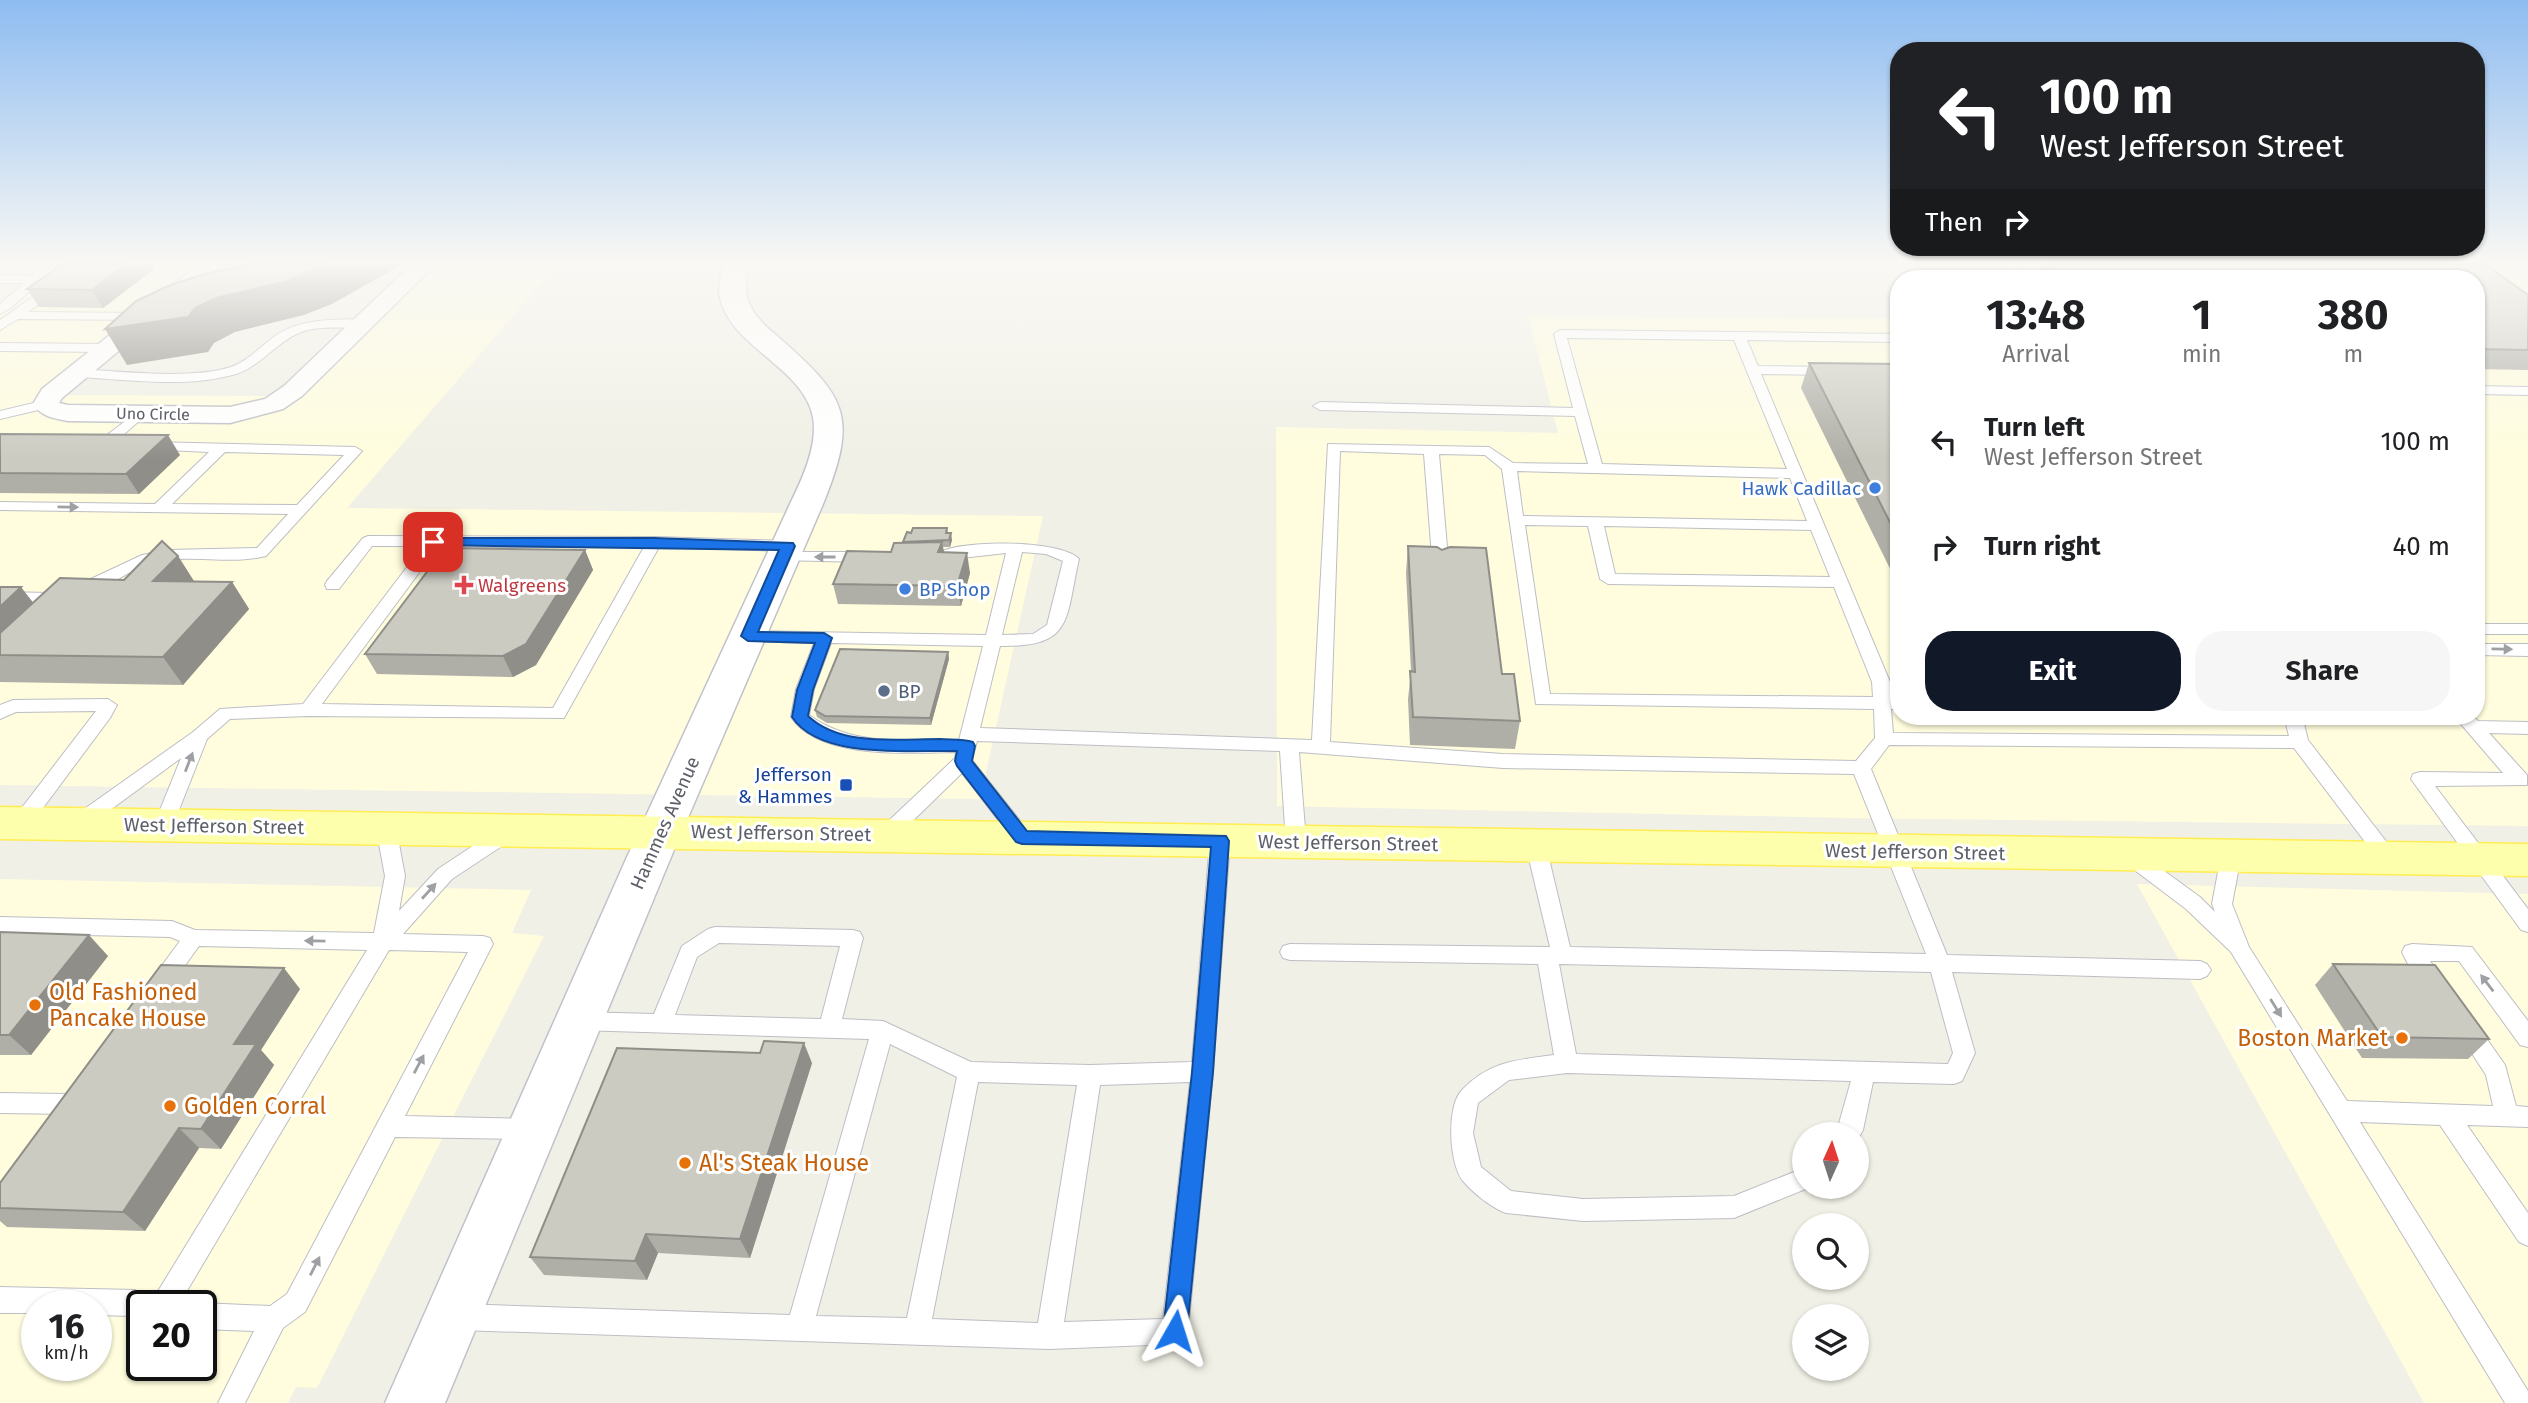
<!DOCTYPE html>
<html lang="en">
<head>
<meta charset="utf-8">
<style>
  :root { --surface:#fff; --page:#f6f6f6; --text:#202124; --muted:#757577; --accent:#111827 }
  body { margin:0; font-family:"Fira Sans",sans-serif; background:var(--page); color:var(--text); height:100vh; display:flex; flex-direction:column; font-size:26px; white-space:nowrap }
  * { box-sizing:border-box; margin:0 }
  p { font-size:23px; color:var(--muted) }
  .icon { flex:none; width:38px; height:38px; fill:none; stroke:currentColor; stroke-width:2; stroke-linecap:round; stroke-linejoin:round }
  .map { position:relative; flex:1; overflow:hidden }
  .drawer { position:absolute; left:1890px; top:270px; width:595px; height:455px; display:flex; flex-direction:column; background:var(--surface); border-radius:28px; box-shadow:0 2px 5px #0004 }
  .drawer>* { flex:none }
  .banner { position:absolute; left:1890px; top:42px; width:595px; height:214px; border-radius:28px; box-shadow:0 2px 5px #0004; background:#202124; color:#fff; overflow:hidden }
  .needle { width:46px; rotate:3deg }
  .controls { position:absolute; left:1792px; top:1122px; display:grid; gap:14px }
  .controls a { display:grid; place-items:center; width:77px; height:77px; border-radius:50%; background:var(--surface); box-shadow:0 2px 5px #0004; font-size:35px }
  .speed { position:absolute; left:21px; top:1290px; display:flex; gap:14px; font-size:35px; font-weight:700; text-align:center }
  .speed>* { display:grid; place-content:center; width:91px; height:91px; border-radius:50%; background:var(--surface); box-shadow:0 2px 5px #0004; line-height:1 }
  .speed small { font-size:18px; font-weight:400 }
  .speed .limit { border:4px solid #111; border-radius:10px; background:#fff; color:#111 }
  .pin { position:absolute; display:grid; place-items:center; width:60px; height:60px; color:#fff; margin:-30px; border-radius:14px; box-shadow:0 4px 10px #0006 }
  .me { position:absolute; width:77px; margin:-38px; rotate:6deg; stroke-linejoin:round; filter:drop-shadow(0 0 5px #0008) }
  .turn { display:flex; align-items:center; gap:24px; height:147px; padding:0 35px; font-size:32px }
  .turn .icon { width:91px; height:91px; stroke-width:2.5 }
  .turn b { display:block; font-size:49px; line-height:60px }
  .then { display:flex; align-items:center; height:66px; padding:0 35px; background:#0003; gap:14px; font-size:26px }
  .eta { display:flex; justify-content:space-evenly; align-items:center; height:119px; text-align:center }
  .eta b { font-size:42px; font-weight:700; line-height:49px }
  .action { display:flex; gap:14px; margin-top:auto; padding:14px 35px }
  .action a { flex:1; height:80px; border-radius:28px; background:var(--accent); color:#fff; font-size:28px; font-weight:700; line-height:80px; text-align:center }
  .action a+a { background:var(--page); color:var(--text) }
  ul { padding:0; list-style:none }
  li { display:flex; align-items:center; gap:21px; height:105px; padding:0 35px }
  li div { flex:1 }
  li b { display:block; font-size:26px }
  li em { font-style:normal }
  .map>svg:first-child { display:block }
  .commercial { fill:#fffddd; fill-rule:evenodd }
  .lines { fill:none; stroke-linecap:round; stroke-linejoin:round }
  .lane-casing { stroke:#bdbec5; stroke-width:2 }
  .street-casing { stroke:#bdbec5; stroke-width:3 }
  .secondary-casing { stroke:#c0c2ca; stroke-width:3 }
  .primary-casing { stroke:#ffed51; stroke-width:3 }
  .lane { fill:#fff; fill-rule:evenodd }
  .street { fill:#fff; fill-rule:evenodd }
  .secondary { fill:#fff; fill-rule:evenodd }
  .primary { fill:#feffad; fill-rule:evenodd }
  .wall { fill:#afafa7 }
  .shaded-wall { fill:#8f8e88 }
  .building { fill:#cccbc2; stroke:#8f8e88; stroke-width:2 }
  .oneway { fill:#9ea0a4 }
  .route { fill:#1a73e8; stroke:#114b97; stroke-width:2 }
  .shop-dot { fill:#3f7fe0; stroke:#fff; stroke-width:2.5 }
  .health-dot { fill:#e0444e; stroke:#fff; stroke-width:2.5 }
  .service-dot { fill:#5c6f8a; stroke:#fff; stroke-width:2.5 }
  .transit-dot { fill:#1a4fb4; stroke:#fff; stroke-width:2.5 }
  .food-dot { fill:#e8710a; stroke:#fff; stroke-width:2.5 }
  .labels { text-anchor:middle; dominant-baseline:central; stroke-width:6; stroke-linejoin:round; paint-order:stroke }
  .far-street-label { font-size:16px; fill:#5d6068; stroke:#fff }
  .shop-label { font-size:19px; fill:#366cbe; stroke:#fff; text-anchor:end }
  .health-label { font-size:19px; fill:#be3a42; stroke:#fff; text-anchor:start }
  .service-label { font-size:19px; fill:#4e5e75; stroke:#fff; text-anchor:start }
  .transit-label { font-size:19px; fill:#164399; stroke:#fff; text-anchor:end }
  .street-label { font-size:19px; fill:#5d6068; stroke:#fff }
  .near-food-label { font-size:23px; fill:#c56008; stroke:#fff; text-anchor:start }
</style>
</head>
<body>
<div class="map">
<svg width="2528" height="1403" viewBox="0 0 2528 1403">
  <rect width="100%" height="100%" fill="#f1f0e6"/>
  <g class="commercial">
    <path d="M72 264H226L63 395 276 396 413 264H558L347 508 1043 516 980 799 0 785V314Z"/>
    <path d="M1995 264H2505L2528 279V826L1849 818 1277 806 1276 427 1558 433 1528 316 1899 319V716H2476V278H2006Z"/>
    <path d="M0 879 531 890 512 933 544 936 317 1388 296 1387 288 1403H0ZM37 1306H96V1365H37ZM142 1306H201V1365H142Z"/>
    <path d="M2137 884 2528 894V1403H2424Z"/>
  </g>
  <g class="lines">
    <g class="lane-casing">
      <g id="lane">
        <path d="M46 264H59L12 307 0 314V304L24 283H0V275L31 276Z"/>
        <path d="M80 264H93L28 312 144 313 148 314V320L18 319 0 330V320Z"/>
        <path d="M2002 264H2014L2026 278H2014Z"/>
        <path d="M363 319 367 320V326C345 330 320 324 299 333 275 343 261 366 236 374 186 389 127 379 76 377L69 373 76 369C119 371 191 380 231 367 248 361 261 346 275 336 301 318 333 320 363 319Z"/>
        <path d="M1560 330 1899 334V342L1747 340 1758 366 1830 367 1837 371 1830 375 1761 374 1890 682 1891 697H1899V709H1891L1893 733 2289 736 2284 716H2302L2308 740 2395 853 2398 858 2395 863 2388 865 2381 863 2294 748 1889 745 1871 769 1947 955 2200 961 2207 964 2211 970 2207 976 2200 979 1952 972 1975 1053 1962 1081 1954 1084 1873 1082 1863 1130 1857 1141V1134H1836L1851 1081 1567 1073 1509 1080 1478 1103 1473 1133 1481 1167 1511 1191 1583 1199 1734 1196 1804 1168V1186H1813L1734 1218 1583 1221 1506 1213C1492 1208 1473 1193 1463 1181 1449 1164 1446 1106 1462 1090 1490 1061 1517 1060 1554 1055L1538 964 1290 960 1283 958 1280 952 1283 946 1290 944 1550 947 1526 846 1529 841 1536 839 1543 841 1546 846 1570 947 1926 954 1854 774 1503 768 1299 752 1306 842 1303 847 1296 849 1289 847 1286 842 1280 751 977 741 972 760 1029 832 1032 837 1029 842 1022 844 1015 842 962 773 893 840 886 842 879 840 876 835 879 830 955 758 956 752C912 753 819 760 791 717L796 689 814 643 748 641 740 636 748 631 986 635 1006 553 944 560 936 555C952 539 1061 539 1079 559 1065 620 1074 647 1000 646L980 728 1312 740 1328 444 1489 447 1513 463 1588 464 1575 416 1320 410 1313 406 1320 402 1573 408 1554 334ZM1567 338 1734 340 1787 469 1602 464ZM1340 451 1424 454 1433 570 1441 575 1449 570 1439 454 1485 455 1502 469 1536 704 1874 709 1875 738 1856 761 1503 754 1330 742ZM1517 471 1790 478 1807 521 1523 516ZM1525 525 1588 526 1600 579 1608 584 1834 587 1872 682 1873 697 1550 694ZM1604 526 1811 530 1830 577 1615 574ZM1022 552 1046 554 1063 561 1047 625 1033 634 1002 635ZM831 643 983 646 959 740C908 740 853 747 809 715L814 689ZM1559 964 1931 972 1953 1053 1948 1064 1576 1054Z"/>
        <path d="M0 343 106 344 112 348 106 352 0 351Z"/>
        <path d="M2476 386 2528 387V395L2476 394Z"/>
        <path d="M46 400 53 404 51 407 0 419V411Z"/>
        <path d="M140 410 147 414 115 442 119 445 117 448 99 447V441Z"/>
        <path d="M150 442 355 447 362 451 266 556C228 566 186 552 147 564 129 570 96 597 78 593L76 589 78 585 142 555 168 550 257 548 288 514 0 510V502L155 504 209 452 145 449 143 446ZM225 452 344 455 297 505 172 504Z"/>
        <path d="M368 536 654 537 788 541 796 546 788 551 659 547 564 718 308 716 230 719 207 739 171 830H157L154 825 181 758 87 827H73L70 822 73 817 193 732 220 709 303 704 423 546H372L339 589H327L325 585 327 581 363 538ZM438 547H644L553 708 322 704Z"/>
        <path d="M783 552H867L875 557 867 562 777 560 775 557 777 554Z"/>
        <path d="M0 592 52 593 60 598 52 603 0 602Z"/>
        <rect x="2476" y="624" width="52" height="10"/>
        <path d="M2476 644H2528V656L2476 655Z"/>
        <path d="M108 699 117 705 110 718 28 828H14L11 823 14 818 96 711 16 712 0 719V705L13 700Z"/>
        <path d="M2454 716H2473L2478 721 2528 722V734L2489 733 2527 775V785L2435 786 2528 909V932L2521 930 2411 779 2413 774 2420 772 2503 773Z"/>
        <path d="M386 821 393 823 396 828 405 876 399 911 438 869 500 828 507 826 514 828 517 833 514 838 452 879 403 934 483 936 490 938 493 944 405 1116 530 1119 538 1122 542 1129 538 1136 530 1139 395 1137 305 1312 283 1328 245 1403H218L254 1331 201 1329V1306H195L201 1303 270 1306 287 1294 468 952 389 950 178 1306H142V1320L132 1316 96 1315V1306H37V1313H0V1287L135 1290 152 1301 367 950 199 946 168 989 160 992 152 989 149 983 180 941 170 937 0 933V917L172 921 195 930 374 933 385 876 376 828 379 823Z"/>
        <path d="M1220 834 1227 836 1230 841 1213 1072 1188 1331 1184 1340 1175 1344 1049 1349 459 1330 450 1326 446 1317 450 1308 459 1304 790 1315 869 1039 579 1030 571 1028 568 1021 571 1014 579 1012 654 1014 682 946 708 929 715 927 853 930 860 932 863 938 842 1019 883 1021 971 1062 1090 1065 1192 1062 1210 841 1213 836ZM719 943 840 946 821 1019 675 1015 697 957ZM890 1044 957 1077 907 1318 816 1316ZM978 1082 1077 1085 1038 1323 932 1319ZM1190 1082 1163 1319 1064 1322 1100 1085Z"/>
        <path d="M2231 849 2238 851 2241 856 2232 904 2249 947 2347 1101 2493 1106 2486 1075 2456 1029 2459 1022 2467 1020 2475 1022 2505 1065 2516 1106 2528 1107V1127L2467 1125 2528 1213V1246L2519 1242 2440 1125 2360 1122 2528 1391V1403H2505L2231 952 2186 909 2124 862 2121 857 2124 852 2131 850 2138 852 2200 897 2215 912 2212 904 2221 856 2224 851Z"/>
        <path d="M2412 944 2472 947 2528 1021V1047L2520 1045 2459 961H2430L2445 983 2442 989C2423 996 2409 967 2402 952L2405 946Z"/>
        <path d="M0 1093 67 1094 75 1097 78 1104 75 1111 67 1114 0 1113Z"/>
      </g>
    </g>
    <g class="street-casing">
      <path id="street" d="M199 264H223L62 398 59 403 68 405 230 407 265 399 284 386 412 264H436L302 396 283 409 230 423 68 421C53 418 42 417 33 404L42 389Z"/>
    </g>
    <g class="secondary-casing">
      <path id="secondary" d="M723 264H749C748 272 745 282 746 290 747 308 762 324 775 334 845 396 860 413 823 504L671 857 445 1403H385L627 857 790 504C802 479 818 446 813 417 803 365 722 344 719 290 719 282 722 272 723 264Z"/>
    </g>
    <g class="primary-casing">
      <path id="primary" d="M0 807 2528 844V876L0 839Z"/>
    </g>
    <use href="#lane" class="lane"/>
    <use href="#street" class="street"/>
    <use href="#secondary" class="secondary"/>
    <use href="#primary" class="primary"/>
  </g>
  <g class="wall">
    <path d="M62 264H151L154 269 103 308 39 307 27 289Z"/>
    <path d="M2043 264H2485L2528 295V370L2476 369V278H2039L2037 277Z"/>
    <path d="M1809 363 1899 364V587L1801 388Z"/>
    <path d="M0 434 180 455 139 494 0 493Z"/>
    <path d="M947 528 948 533 952 540 950 547H943L944 553 970 573 961 606 838 604 833 584 891 552 903 543V542L911 533Z"/>
    <path d="M1408 546 1442 550 1502 674 1520 721 1515 749 1410 745 1408 699 1411 671 1406 573Z"/>
    <path d="M585 550 593 570 536 665 513 677 377 674 365 654Z"/>
    <path d="M178 556 194 581 232 582 249 609 183 685 0 682V655L33 603 124 580Z"/>
    <path d="M948 652 949 659 931 725 827 723 817 717 815 710Z"/>
    <path d="M2023 716H2082L2076 725H2027Z"/>
    <path d="M0 932 108 956 31 1055H0Z"/>
    <path d="M2333 964 2489 1039 2468 1059 2362 1058 2315 985Z"/>
    <path d="M300 989 261 1050 274 1065 221 1149 199 1148 145 1231 7 1227 0 1221V1183Z"/>
    <path d="M812 1063 750 1258 658 1253 647 1280 544 1275 530 1257Z"/>
  </g>
  <g class="shaded-wall">
    <path d="M126 264H151L154 269 103 308 92 290Z"/>
    <path d="M327 264H398L399 266 332 304 304 315 235 332 214 343 208 352 127 365 105 329 216 298Z"/>
    <path d="M168 435 180 455 139 494 126 474Z"/>
    <path d="M951 533 952 540 950 547 949 540Z"/>
    <path d="M942 542 946 562 938 552Z"/>
    <path d="M585 550 593 570 536 665 513 677 503 656Z"/>
    <path d="M967 553 970 573 961 606 957 586Z"/>
    <path d="M178 556 195 583 153 581Z"/>
    <path d="M232 582 249 609 183 685 163 657Z"/>
    <path d="M21 587 42 614 0 654V607Z"/>
    <path d="M948 652 949 659 931 725 930 718Z"/>
    <path d="M89 935 108 956 31 1055 9 1035Z"/>
    <path d="M284 968 300 989 261 1050 274 1065 221 1149 201 1129 234 1044Z"/>
    <path d="M804 1043 812 1063 750 1258 740 1239Z"/>
    <path d="M179 1128 199 1148 145 1231 123 1212Z"/>
    <path d="M646 1234 658 1253 647 1280 635 1261Z"/>
  </g>
  <g class="building">
    <path d="M62 264H126L92 290 27 289Z"/>
    <path d="M249 264H327L315 270 287 281 216 298 195 308 188 317 105 329 136 301 168 286 201 275Z"/>
    <path d="M2050 264H2485L2528 295V350L2476 349V278H2062Z"/>
    <path d="M1809 363 1899 364V540Z"/>
    <path d="M0 434 168 435 126 474 0 473Z"/>
    <path d="M913 528H947L946 533H951L949 540 903 542 907 532 911 533Z"/>
    <path d="M162 541 178 556 153 581 232 582 163 657 0 655V633L60 578 124 580Z"/>
    <path d="M942 542 938 552 967 553 957 586 833 584 847 551 891 552 894 543Z"/>
    <path d="M1408 546 1437 547 1442 550 1450 547 1486 548 1502 674H1514L1520 721 1413 717 1410 671 1415 672Z"/>
    <path d="M445 548 585 550 526 644 503 656 365 654Z"/>
    <path d="M0 587H21L0 607Z"/>
    <path d="M840 649 948 652 930 718 825 716 815 710Z"/>
    <path d="M0 932 89 935 9 1035H0Z"/>
    <path d="M2333 964 2435 965 2489 1039 2382 1037Z"/>
    <path d="M161 965 284 968 234 1044H256L201 1129 179 1128 123 1212 0 1208V1183Z"/>
    <path d="M764 1041 804 1043 740 1239 646 1234 635 1261 530 1257 617 1048 760 1053Z"/>
  </g>
  <defs><path id="oneway-solid" d="M-6-.8H1V-3.2L6.5 0L1 3.2V.8H-6Z" transform="scale(1.75)"/></defs>
  <g class="oneway">
    <use href="#oneway-solid" transform="translate(68 507) rotate(1)"/>
    <use href="#oneway-solid" transform="translate(825 557) rotate(180)"/>
    <use href="#oneway-solid" transform="translate(2502 649) rotate(1)"/>
    <use href="#oneway-solid" transform="translate(189 762) rotate(-69)"/>
    <use href="#oneway-solid" transform="translate(429 891) rotate(-48)"/>
    <use href="#oneway-solid" transform="translate(315 941) rotate(-179)"/>
    <use href="#oneway-solid" transform="translate(2487 983) rotate(-127)"/>
    <use href="#oneway-solid" transform="translate(2276 1008) rotate(58)"/>
    <use href="#oneway-solid" transform="translate(419 1064) rotate(-62)"/>
    <use href="#oneway-solid" transform="translate(315 1266) rotate(-63)"/>
  </g>
  <linearGradient id="sky" x2="0" y2="1"><stop stop-color="#8ebcf1"/><stop offset="0.57" stop-color="#f9f8f4"/><stop offset="1" stop-color="#f9f8f4" stop-opacity="0"/></linearGradient>
  <rect width="2528" height="460" fill="url(#sky)"/>
  <path class="route" d="M433 538H654L793 543 795 546 758 632 824 633 832 638 813 690 808 716C841 747 897 739 940 739 951 740 962 739 973 742L975 746 972 761 1027 831 1226 836 1229 841 1213 1072 1187 1331 1183 1339 1175 1342 1166 1339 1163 1331 1192 1072 1211 847 1022 844 1016 842 957 766 955 761 957 751C911 750 820 760 792 717L797 690 815 643 748 641 741 636 779 550 429 545 426 542Z"/>
  <g class="shop-dot">
    <circle cx="1875" cy="488" r="7"/>
    <circle cx="905" cy="589" r="7"/>
  </g>
  <path class="health-dot" d="M460.5 574.5h7v7h7v7h-7v7h-7v-7h-7v-7h7z"/>
  <circle class="service-dot" cx="884" cy="691" r="7"/>
  <rect class="transit-dot" x="839" y="778" width="14" height="14" rx="3.5"/>
  <g class="food-dot">
    <circle cx="35" cy="1005" r="7"/>
    <circle cx="2402" cy="1038" r="7"/>
    <circle cx="170" cy="1106" r="7"/>
    <circle cx="685" cy="1163" r="7"/>
  </g>
  <g class="labels">
    <g class="far-street-label">
      <text transform="translate(153 414) rotate(1)">Uno Circle</text>
    </g>
    <g class="shop-label">
      <text x="1861" y="488">Hawk Cadillac</text>
      <text x="919" y="589" text-anchor="start">BP Shop</text>
    </g>
    <g class="health-label">
      <text x="478" y="585">Walgreens</text>
    </g>
    <g class="service-label">
      <text x="898" y="691">BP</text>
    </g>
    <g class="transit-label">
      <text x="832" y="774">Jefferson<tspan x="832" dy="22">&amp; Hammes</tspan></text>
    </g>
    <g class="street-label">
      <text transform="translate(665 823) rotate(-66)">Hammes Avenue</text>
      <text transform="translate(214 826) rotate(1)">West Jefferson Street</text>
      <text transform="translate(781 833) rotate(1)">West Jefferson Street</text>
      <text transform="translate(1348 843) rotate(1)">West Jefferson Street</text>
      <text transform="translate(1915 852) rotate(1)">West Jefferson Street</text>
    </g>
    <g class="near-food-label">
      <text x="49" y="992">Old Fashioned<tspan x="49" dy="26">Pancake House</tspan></text>
      <text x="2388" y="1038" text-anchor="end">Boston Market</text>
      <text x="184" y="1106">Golden Corral</text>
      <text x="699" y="1163">Al's Steak House</text>
    </g>
  </g>
</svg>
<div class="controls">
<a><svg class="needle" viewBox="-14 -14 28 28"><path d="M0-13l5 13h-10z" fill="#e53935"/><path d="M0 13l5-13h-10z" fill="#757577"/></svg></a>
<a><svg class="icon" aria-label="search" viewBox="0 0 24 24"><circle cx="10" cy="10" r="6"/><path d="M15 15l6 6"/></svg></a>
<a><svg class="icon" aria-label="layers" viewBox="0 0 24 24"><path d="M12 4l9 5-9 5-9-5zM3 14l9 5 9-5"/></svg></a>
</div>
<div class="speed"><div>16<small>km/h</small></div><div class="limit">20</div></div>
<div class="pin" style="left:433px;top:542px;background:#d93025"><svg class="icon" aria-label="arrive" viewBox="0 0 24 24"><path d="M6 21V4h12l-3 4 3 4H6"/></svg></div>
<svg class="me" style="left:1175px;top:1331px" viewBox="-20 -20 40 40"><path d="M0-17L14 15 0 8-14 15z" fill="#1a73e8" stroke="#fff" stroke-width="4"/></svg>
<div class="banner">
<div class="turn"><svg class="icon" aria-label="left" viewBox="0 0 24 24"><path d="M17 20v-9H6M10 6l-5 5 5 5"/></svg><div><b>100 m</b>West Jefferson Street</div></div>
<div class="then">Then<svg class="icon" aria-label="right" viewBox="0 0 24 24"><path d="M7 20v-9h11M14 6l5 5-5 5"/></svg></div>
</div>
<section class="drawer">
<div class="eta">
<div><b>13:48</b><p>Arrival</p></div>
<div><b>1</b><p>min</p></div>
<div><b>380</b><p>m</p></div>
</div>
<ul>
<li><svg class="icon" aria-label="left" viewBox="0 0 24 24"><path d="M17 20v-9H6M10 6l-5 5 5 5"/></svg><div><b>Turn left</b><p>West Jefferson Street</p></div><em>100 m</em></li>
<li><svg class="icon" aria-label="right" viewBox="0 0 24 24"><path d="M7 20v-9h11M14 6l5 5-5 5"/></svg><div><b>Turn right</b></div><em>40 m</em></li>
</ul>
<div class="action"><a>Exit</a><a>Share</a></div>
</section>
</div>
</body>
</html>
